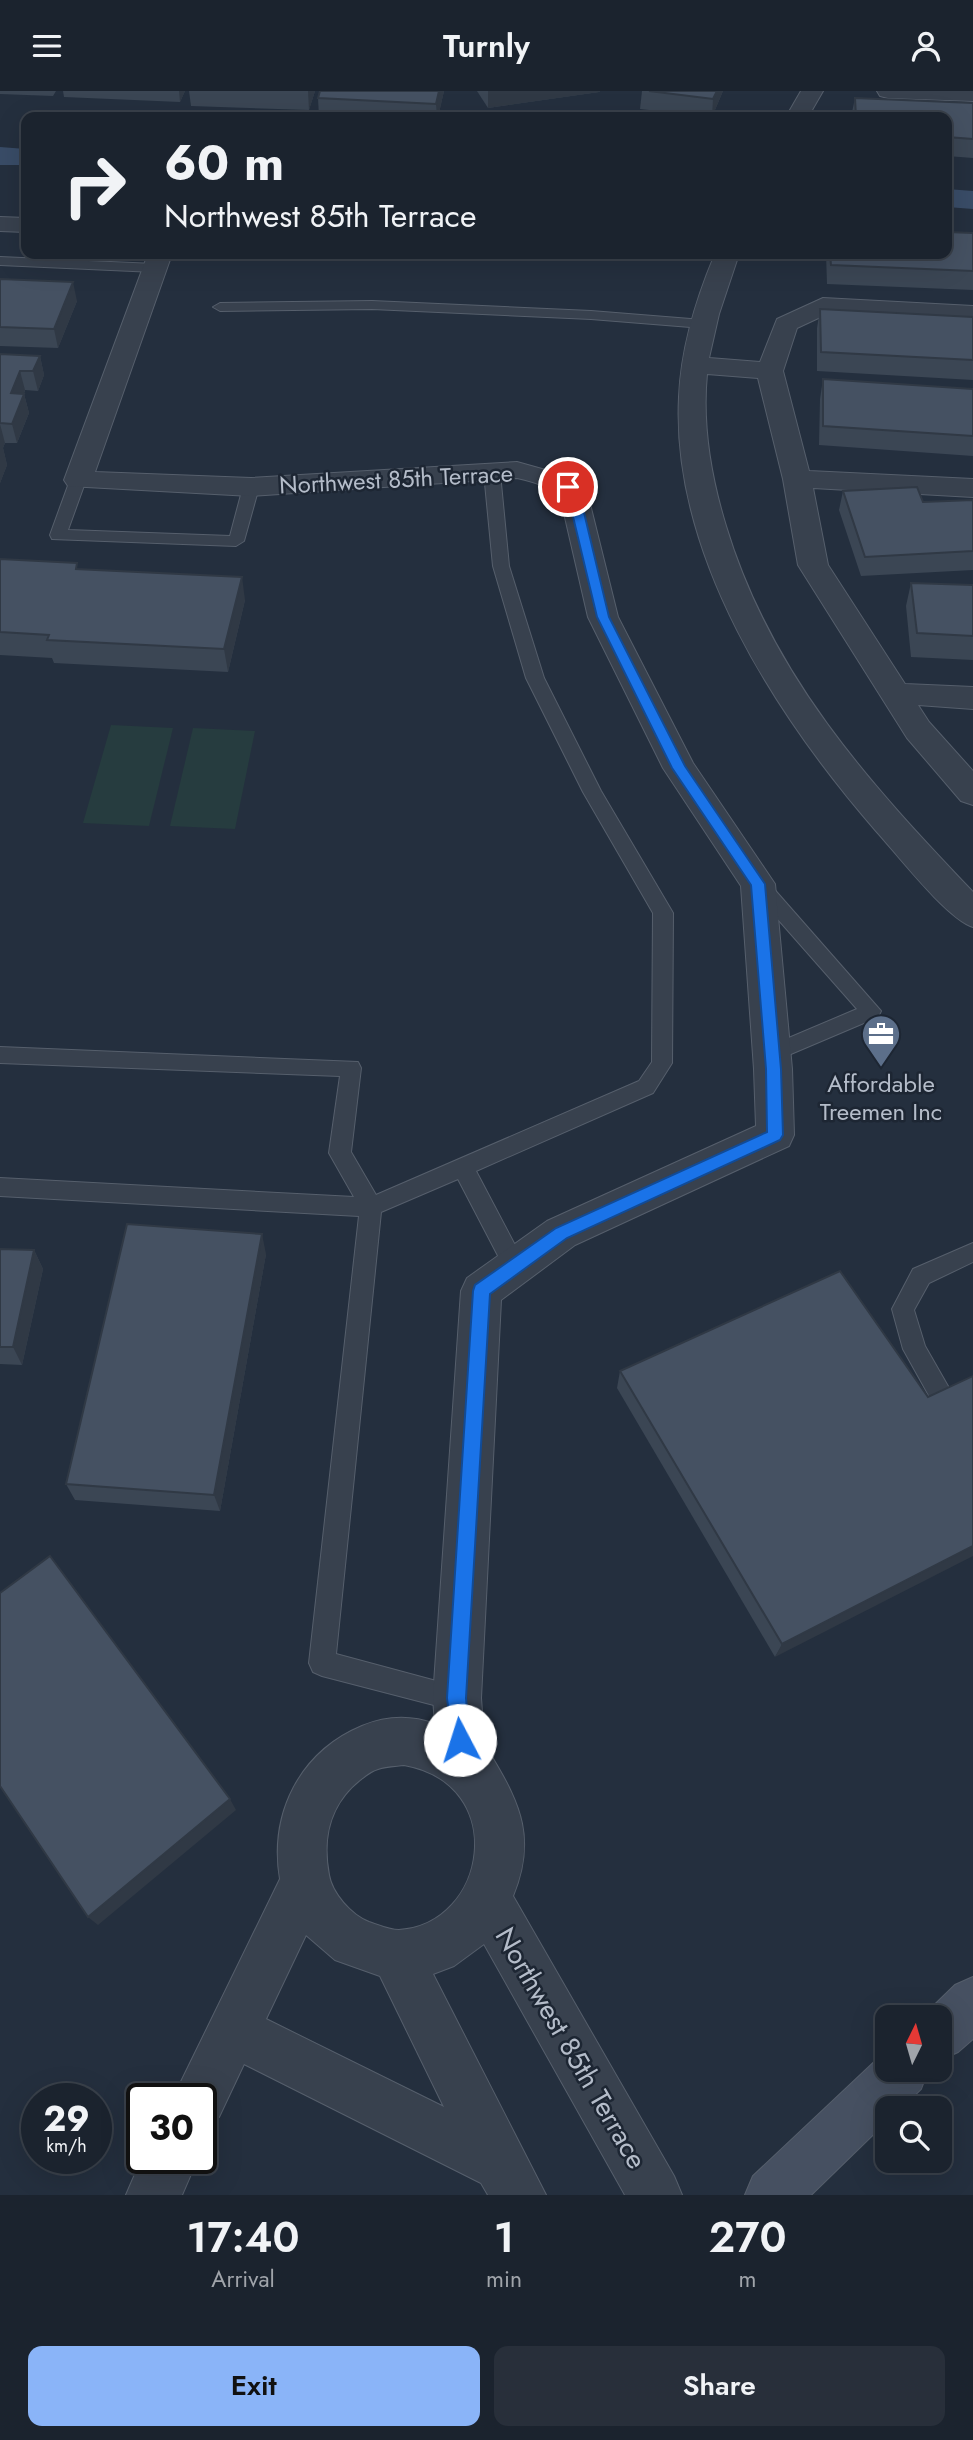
<!DOCTYPE html>
<html lang="en">
<head>
<meta charset="utf-8">
<style>
  :root { --surface:#1b232e; --page:#282f3a; --text:#f1f3f6; --muted:#a0a4aa; --line:#39404a; --accent:#8ab4f8 }
  body { margin:0; font-family:Jost,sans-serif; background:var(--page); color:var(--text); height:100vh; display:flex; flex-direction:column; font-size:26px; white-space:nowrap }
  * { box-sizing:border-box; margin:0 }
  p { font-size:23px; color:var(--muted) }
  .icon { flex:none; width:38px; height:38px; fill:none; stroke:currentColor; stroke-width:2; stroke-linecap:round; stroke-linejoin:round }
  .map { position:relative; height:2104px; overflow:hidden }
  .drawer { display:flex; flex-direction:column; background:var(--surface); flex:1 }
  .drawer>* { flex:none }
  .banner { position:absolute; left:21px; top:21px; width:931px; height:147px; border-radius:14px; box-shadow:0 7px 28px #0002,0 0 0 2px var(--line); background:#1b232e; color:var(--text); overflow:hidden }
  .needle { width:46px; rotate:5deg }
  .controls { position:absolute; left:875px; top:1914px; display:grid; gap:14px }
  .controls a { display:grid; place-items:center; width:77px; height:77px; border-radius:14px; background:var(--surface); box-shadow:0 7px 28px #0002,0 0 0 2px var(--line); font-size:35px }
  .speed { position:absolute; left:21px; top:1992px; display:flex; gap:14px; font-size:35px; font-weight:700; text-align:center }
  .speed>* { display:grid; place-content:center; width:91px; height:91px; border-radius:50%; background:var(--surface); box-shadow:0 7px 28px #0002,0 0 0 2px var(--line); line-height:1 }
  .speed small { font-size:18px; font-weight:400 }
  .speed .limit { border:4px solid #111; border-radius:10px; background:#fff; color:#111 }
  .pin { position:absolute; display:grid; place-items:center; width:60px; height:60px; color:#fff; margin:-30px; border:4px solid #fff; border-radius:50%; box-shadow:0 2px 7px #0007 }
  .me { position:absolute; width:77px; margin:-38px; rotate:355deg; stroke-linejoin:round; filter:drop-shadow(0 0 5px #0008) }
  .turn { display:flex; align-items:center; gap:24px; height:147px; padding:0 28px; font-size:32px }
  .turn .icon { width:91px; height:91px; stroke-width:2.5 }
  .turn b { display:block; font-size:49px; line-height:60px }
  .eta { display:flex; justify-content:space-evenly; align-items:center; height:119px; text-align:center }
  .eta b { font-size:42px; font-weight:600; line-height:49px }
  .button { display:flex; gap:14px; margin-top:auto; padding:14px 28px }
  .button a { flex:1; height:80px; border-radius:14px; background:var(--accent); color:#111; font-size:28px; font-weight:600; line-height:80px; text-align:center }
  .button a+a { background:var(--page); color:var(--text) }
  header { display:flex; justify-content:space-between; align-items:center; height:91px; padding:0 28px; background:var(--surface); font-size:32px; font-weight:600 }
  .map>svg:first-child { display:block }
  .green { fill:#263c3f }
  .lines { fill:none; stroke-linecap:round; stroke-linejoin:round }
  .canal { fill:#394c67; fill-rule:evenodd }
  .lane-casing { stroke:#565f6c; stroke-width:2 }
  .street-casing { stroke:#565f6c; stroke-width:2 }
  .secondary-casing { stroke:#565f6c; stroke-width:2 }
  .lane { fill:#38414e; fill-rule:evenodd }
  .street { fill:#38414e; fill-rule:evenodd }
  .secondary { fill:#465061; fill-rule:evenodd }
  .wall { fill:#3b4654 }
  .shaded-wall { fill:#303945 }
  .building { fill:#455162; stroke:#303945; stroke-width:2 }
  .route { fill:#1a73e8; stroke:#114b97; stroke-width:2 }
  .labels { text-anchor:middle; dominant-baseline:central; stroke-width:5; stroke-linejoin:round; paint-order:stroke }
  .street-label { font-size:24px; fill:#b4bcc9; stroke:#1d2633 }
  .poi-label { font-size:24px; fill:#b4bcc9; stroke:#1d2633 }
  .near-street-label { font-size:28px; fill:#b4bcc9; stroke:#1d2633 }
</style>
</head>
<body>
<header><svg class="icon" aria-label="menu" viewBox="0 0 24 24"><path d="M4 6h16M4 12h16M4 18h16"/></svg>Turnly<svg class="icon" aria-label="person" viewBox="0 0 24 24"><circle cx="12" cy="8" r="4"/><path d="M4 21q1-7 8-7t8 7"/></svg></header>
<div class="map">
<svg width="973" height="2104" viewBox="0 0 973 2104">
  <rect width="100%" height="100%" fill="#242f3e"/>
  <g class="green">
    <path d="M111 634 173 637 149 735 83 732Z"/>
    <path d="M193 637 255 640 235 738 170 735Z"/>
  </g>
  <g class="lines">
    <g class="canal">
      <path d="M0 56 26 58V74H0Z"/>
      <path d="M947 98 973 100V118L947 116Z"/>
    </g>
    <g class="lane-casing">
      <g id="lane">
        <path d="M0 166 155 173 162 177 155 181 0 174Z"/>
        <path d="M372 210 591 220 703 229 710 233 703 237 591 228 372 218 220 220 213 216 220 212Z"/>
        <path d="M492 377 500 382 509 475 544 587 601 700 673 822 672 972 653 1002 476 1080 526 1175 523 1182 515 1185 507 1182 458 1088 381 1121 336 1563 466 1598 470 1607 466 1616 457 1620 322 1585 313 1581 309 1572 359 1125 0 1105V1087L354 1106 329 1062 340 985 0 972V956L358 971 361 977 351 1061 376 1104 639 990 652 971 653 822 583 701 526 587 493 475 484 382Z"/>
        <path d="M78 384 86 389 68 439 230 445 243 396 251 391 259 396 244 450 236 455 52 448 50 444 70 389Z"/>
        <path d="M759 787 766 789 881 920 878 926 772 971 765 969 762 963 765 957 857 918 752 799 750 794 752 789Z"/>
        <path d="M973 1152V1171L929 1192 914 1219 925 1255 957 1311 953 1319 945 1322 937 1319 903 1258 892 1218 913 1178Z"/>
      </g>
    </g>
    <g class="street-casing">
      <g id="street">
        <path d="M801 0H823L808 26H786Z"/>
        <path d="M877 0H973V10L888 7 880 5Z"/>
        <path d="M0 126 26 127V141L0 140Z"/>
        <path d="M148 163H172L95 381 251 387 517 371 567 385 580 395 589 409 618 526 693 672 775 793 792 978 794 1044 789 1055 575 1154 501 1209 481 1607 485 1661 492 1666C521 1714 536 1749 513 1805L674 2085 682 2104H625L484 1853 454 1875 433 1883 546 2104H488L481 2092 244 1973 219 2026 201 2033V2007H173L280 1788C269 1722 300 1661 362 1635 386 1625 411 1624 435 1633L433 1607 461 1200 467 1187 547 1130 756 1035 754 978 741 795 663 677 588 526 561 409C549 395 535 391 517 387L251 405 68 395 64 389ZM404 1674C511 1693 487 1834 399 1839 390 1839 378 1834 369 1831 351 1824 332 1802 329 1784 322 1747 330 1713 360 1689 365 1685 371 1680 378 1678 386 1675 396 1675 404 1674ZM306 1844 335 1869 380 1885 444 2016 266 1928Z"/>
        <path d="M715 163H739L719 223 709 267 760 271 777 228 823 207 973 215V231L827 223 797 237 783 280 809 380 973 388V406L813 397 828 474 905 593 973 596V618L918 614 929 631 973 680V714L961 710 907 647 798 474 783 388 758 287 707 283C702 334 711 386 726 435 771 584 868 691 973 801V836C947 828 897 763 876 740 777 626 671 464 679 306 681 257 696 208 715 163Z"/>
        <path d="M142 2067H198L182 2104H126Z"/>
      </g>
    </g>
    <g class="secondary-casing">
      <g id="secondary">
        <path d="M973 1886V1948L958 1961 940 1969V1927H921L955 1894Z"/>
        <path d="M887 1959V1979H928L921 1998 900 2018H887V2030L811 2104H745L753 2085Z"/>
      </g>
    </g>
    <use href="#lane" class="lane"/>
    <use href="#street" class="street"/>
    <use href="#secondary" class="secondary"/>
  </g>
  <g class="wall">
    <path d="M0 0H56L53 5 0 3Z"/>
    <path d="M63 0H185L180 11 64 6Z"/>
    <path d="M189 0H315L309 19 191 15Z"/>
    <path d="M320 0H444L438 26H319L318 7Z"/>
    <path d="M477 0H600L599 1 488 17Z"/>
    <path d="M642 0H723L712 26 640 18Z"/>
    <path d="M855 7 973 12V67L947 65V26H851Z"/>
    <path d="M973 142V199L827 193 826 163H947Z"/>
    <path d="M0 188 77 210 58 257 0 255Z"/>
    <path d="M820 218 973 226V289L817 280V237Z"/>
    <path d="M0 263 40 265 44 284 38 300 25 299 24 303 29 322 17 352H5L3 357 7 374 0 392Z"/>
    <path d="M823 288 973 298V365L819 354 820 308Z"/>
    <path d="M843 400 923 411 973 409V479L861 485 839 419Z"/>
    <path d="M0 468 79 478 245 509 228 581 54 572 52 567 0 564Z"/>
    <path d="M911 492 973 494V569L911 566 906 515Z"/>
    <path d="M0 1158 34 1159 43 1178 22 1274 0 1273Z"/>
    <path d="M266 1163 220 1420 75 1409 66 1393Z"/>
    <path d="M620 1280 928 1306 775 1566 617 1297Z"/>
  </g>
  <g class="shaded-wall">
    <path d="M179 0H185L180 11Z"/>
    <path d="M308 0H315L309 19Z"/>
    <path d="M439 0H444L438 26H437L436 13Z"/>
    <path d="M488 0H600L599 1 488 17Z"/>
    <path d="M717 0H723L712 26 713 8Z"/>
    <path d="M73 191 77 210 58 257 54 238Z"/>
    <path d="M40 265 44 284 38 300 33 280Z"/>
    <path d="M20 280 25 299 16 321 11 302Z"/>
    <path d="M24 303 29 322 17 352 12 333Z"/>
    <path d="M0 333 5 352 3 357 7 374 0 392Z"/>
    <path d="M242 486 245 509 228 581 224 558Z"/>
    <path d="M262 1143 266 1163 220 1420 214 1404Z"/>
    <path d="M34 1159 43 1178 22 1274 13 1256Z"/>
    <path d="M973 1455V1465L775 1566 782 1553Z"/>
    <path d="M230 1708 236 1719 98 1834 88 1826Z"/>
  </g>
  <g class="building">
    <path d="M320 0H439L436 13 318 7Z"/>
    <path d="M649 0H717L713 8Z"/>
    <path d="M855 7 973 12V48L947 46V26H856Z"/>
    <path d="M947 141 973 142V180L831 174 830 163H947Z"/>
    <path d="M0 188 73 191 54 238 0 236Z"/>
    <path d="M820 218 973 226V269L821 261Z"/>
    <path d="M0 263 40 265 33 280H20L11 302 24 303 12 333 0 332Z"/>
    <path d="M823 288 973 298V345L823 335Z"/>
    <path d="M917 396 923 411 973 409V460L865 466 843 400Z"/>
    <path d="M0 468 77 472 76 478 242 486 224 558 47 549 49 544 0 541Z"/>
    <path d="M911 492 973 494V545L917 542Z"/>
    <path d="M127 1133 262 1143 214 1404 66 1393Z"/>
    <path d="M0 1158 34 1159 13 1256H0Z"/>
    <path d="M840 1180 928 1306 973 1285V1455L782 1553 620 1280Z"/>
    <path d="M50 1465 230 1708 88 1826 0 1695V1502Z"/>
  </g>
  <path class="route" d="M568 393 572 394 581 409 609 526 685 675 765 793 781 978 783 1044 780 1049 567 1147 490 1203 466 1607 470 1649 467 1656 460 1659 453 1656 447 1607 473 1200 475 1194 556 1137 767 1041 766 978 751 794 672 677 597 526 569 409 562 396Z"/>
  <defs>
    <g id="office-pin" transform="scale(2.0125)"><path d="M0 17L-7.5 6A9.5 9.5 0 1 1 7.5 6Z" fill="#5c6f8a" stroke="#1d2633"/><path d="M-6-3h4V-5.5h4V-3h4V5H-6ZM-1-4.5V-3h2v-1.5ZM-6 0V1H6V0Z" fill="#fff"/></g>
  </defs>
  <g fill-rule="evenodd">
    <use href="#office-pin" x="881" y="943"/>
  </g>
  <g class="labels">
    <g class="street-label">
      <text transform="translate(396 388) rotate(-3)">Northwest 85th Terrace</text>
    </g>
    <g class="poi-label">
      <text x="881" y="992">Affordable<tspan x="881" dy="28">Treemen Inc</tspan></text>
    </g>
    <g class="near-street-label">
      <text transform="translate(571 1957) rotate(60)">Northwest 85th Terrace</text>
    </g>
  </g>
</svg>
<div class="controls">
<a><svg class="needle" viewBox="-14 -14 28 28"><path d="M0-13l5 13h-10z" fill="#e53935"/><path d="M0 13l5-13h-10z" fill="#a0a4aa"/></svg></a>
<a><svg class="icon" aria-label="search" viewBox="0 0 24 24"><circle cx="10" cy="10" r="6"/><path d="M15 15l6 6"/></svg></a>
</div>
<div class="speed"><div>29<small>km/h</small></div><div class="limit">30</div></div>
<div class="pin" style="left:568px;top:396px;background:#d93025"><svg class="icon" aria-label="arrive" viewBox="0 0 24 24"><path d="M6 21V4h12l-3 4 3 4H6"/></svg></div>
<svg class="me" style="left:460px;top:1649px" viewBox="-20 -20 40 40"><circle r="19" fill="#fff"/><path d="M0-13L10 11 0 6-10 11z" fill="#1a73e8"/></svg>
<div class="banner">
<div class="turn"><svg class="icon" aria-label="right" viewBox="0 0 24 24"><path d="M7 20v-9h11M14 6l5 5-5 5"/></svg><div><b>60 m</b>Northwest 85th Terrace</div></div>
</div>
</div>
<section class="drawer">
<div class="eta">
<div><b>17:40</b><p>Arrival</p></div>
<div><b>1</b><p>min</p></div>
<div><b>270</b><p>m</p></div>
</div>
<div class="button"><a>Exit</a><a>Share</a></div>
</section>
</body>
</html>
